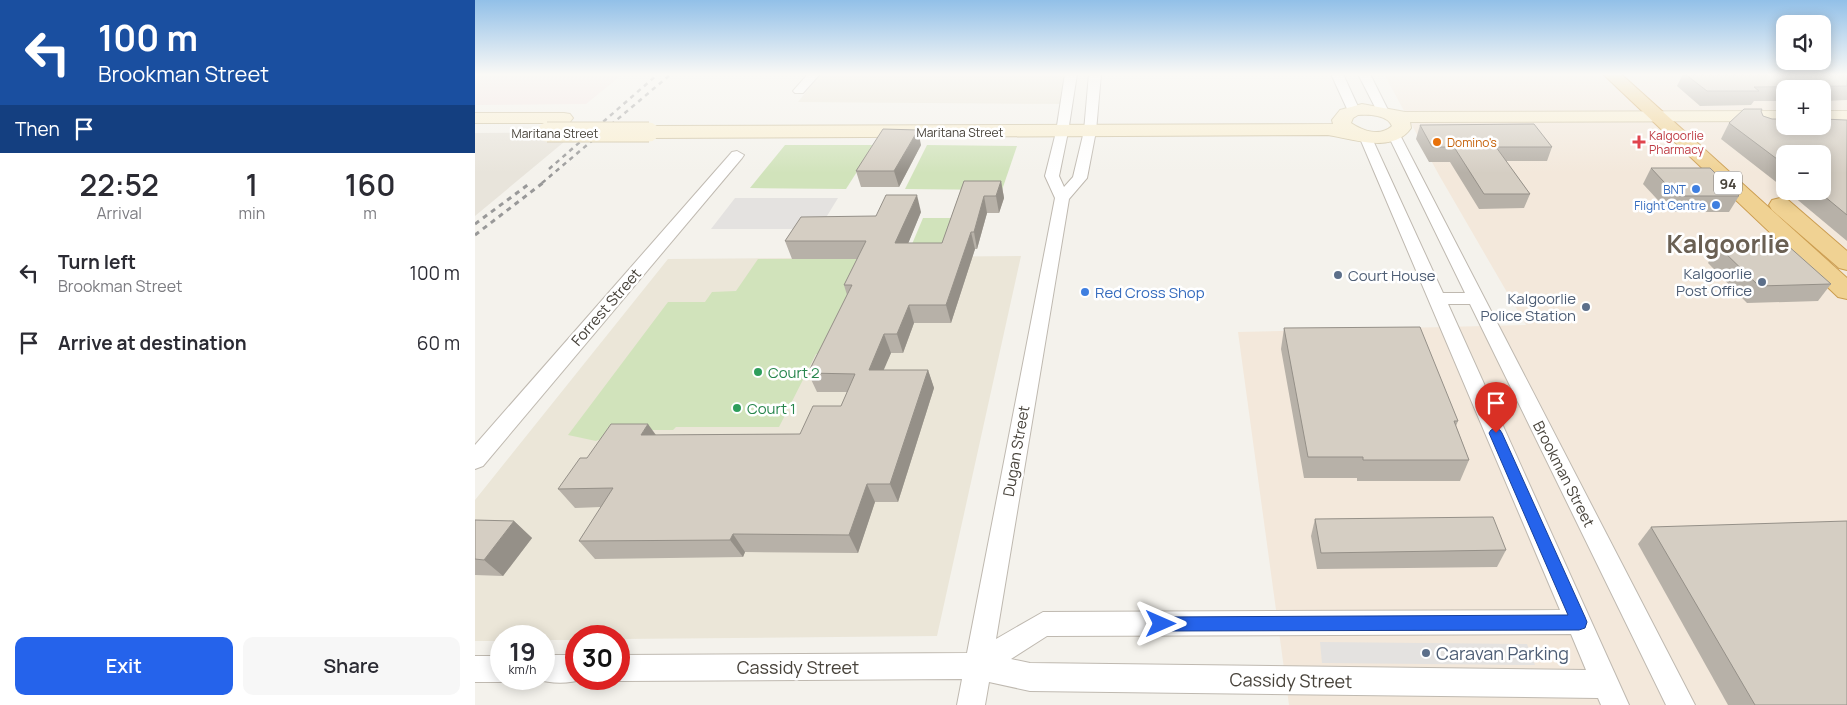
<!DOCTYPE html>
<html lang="en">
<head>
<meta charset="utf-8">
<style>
  :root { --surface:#fff; --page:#f7f7f7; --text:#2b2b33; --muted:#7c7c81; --accent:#2563eb }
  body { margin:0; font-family:Manrope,sans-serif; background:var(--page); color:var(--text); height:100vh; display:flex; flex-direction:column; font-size:19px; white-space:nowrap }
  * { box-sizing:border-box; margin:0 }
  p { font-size:16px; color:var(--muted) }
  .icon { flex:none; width:28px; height:28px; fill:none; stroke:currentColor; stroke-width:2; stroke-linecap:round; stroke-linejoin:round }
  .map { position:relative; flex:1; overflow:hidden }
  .details { display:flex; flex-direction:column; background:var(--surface); width:475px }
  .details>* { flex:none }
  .banner { background:#1a4fa0; color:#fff; overflow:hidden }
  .controls { position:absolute; left:1301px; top:15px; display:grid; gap:10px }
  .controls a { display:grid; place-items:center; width:55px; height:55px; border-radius:10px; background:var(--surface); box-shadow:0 2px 12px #0003; font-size:25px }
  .speed { position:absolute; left:15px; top:625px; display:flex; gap:10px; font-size:25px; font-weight:700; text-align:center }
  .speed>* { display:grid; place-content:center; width:65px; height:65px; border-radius:50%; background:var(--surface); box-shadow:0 2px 12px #0003; line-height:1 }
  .speed small { font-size:12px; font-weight:400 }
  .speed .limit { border:8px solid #d22; background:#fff; color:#111 }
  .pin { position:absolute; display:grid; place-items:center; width:42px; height:42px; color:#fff; margin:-51px -21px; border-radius:50% 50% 50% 0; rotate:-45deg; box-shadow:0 0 5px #0007 }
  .pin .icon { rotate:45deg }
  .me { position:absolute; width:55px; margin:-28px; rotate:90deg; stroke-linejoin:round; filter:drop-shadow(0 0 4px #0008) }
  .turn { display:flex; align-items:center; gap:18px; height:105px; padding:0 15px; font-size:22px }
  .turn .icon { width:65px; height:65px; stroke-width:2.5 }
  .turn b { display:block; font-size:35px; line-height:42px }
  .then { display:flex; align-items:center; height:48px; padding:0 15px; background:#0003; gap:10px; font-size:19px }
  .eta { display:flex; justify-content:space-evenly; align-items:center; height:85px; text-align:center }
  .eta b { font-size:30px; font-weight:600; line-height:35px }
  .primary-button { display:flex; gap:10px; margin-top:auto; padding:10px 15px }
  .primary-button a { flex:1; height:58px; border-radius:10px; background:var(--accent); color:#fff; font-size:20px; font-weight:600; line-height:58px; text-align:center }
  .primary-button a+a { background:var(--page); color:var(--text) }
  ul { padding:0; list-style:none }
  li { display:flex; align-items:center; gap:15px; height:70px; padding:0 15px }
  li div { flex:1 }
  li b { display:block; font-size:19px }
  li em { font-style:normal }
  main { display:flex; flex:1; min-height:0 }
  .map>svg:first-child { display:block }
  .residential { fill:#e8e4db }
  .commercial { fill:#f3e8db; fill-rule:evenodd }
  .education { fill:#ebe6d8 }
  .medical { fill:#f3e4e2 }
  .green { fill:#d1e3bb }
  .parking { fill:#e4e2e0 }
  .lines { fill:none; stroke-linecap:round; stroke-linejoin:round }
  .minor-casing { stroke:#bfb9b0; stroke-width:2 }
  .secondary-casing { stroke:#cec2a2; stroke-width:2 }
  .trunk-casing { stroke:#cb9c4f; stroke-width:2 }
  .minor { fill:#fff; fill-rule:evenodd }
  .secondary { fill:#f9efd2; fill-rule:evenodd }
  .trunk { fill:#f0d293; fill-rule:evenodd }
  .rail-far1 { stroke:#999; stroke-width:2.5; stroke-dasharray:4.5 4.5; stroke-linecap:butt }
  .rail { stroke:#999; stroke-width:3; stroke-dasharray:5 5; stroke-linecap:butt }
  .secondary-bridge-casing { stroke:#cec2a2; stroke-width:21; stroke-linecap:butt }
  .secondary-bridge { stroke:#f9efd2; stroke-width:19 }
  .wall { fill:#b7b1a8 }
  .shaded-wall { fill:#959088 }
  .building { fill:#d5cec3; stroke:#959088 }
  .route { fill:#2563eb; stroke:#184099 }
  .food-dot { fill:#e8710a; stroke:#fff; stroke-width:2 }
  .health-dot { fill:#e0444e; stroke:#fff; stroke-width:2 }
  .shop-dot { fill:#3f7fe0; stroke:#fff; stroke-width:2 }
  .service-dot { fill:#5c6f8a; stroke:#fff; stroke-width:2 }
  .leisure-dot { fill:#2e9e5b; stroke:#fff; stroke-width:2 }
  .labels { text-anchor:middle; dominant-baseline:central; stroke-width:5; stroke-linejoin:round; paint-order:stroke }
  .far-street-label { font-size:12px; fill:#48433b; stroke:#fff }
  .far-health-label { font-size:12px; fill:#be3a42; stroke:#fff; text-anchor:start }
  .far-food-label { font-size:12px; fill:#c56008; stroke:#fff; text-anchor:start }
  .far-shop-label { font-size:12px; fill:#366cbe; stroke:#fff; text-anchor:end }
  .shield { fill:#fff; stroke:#7f7b76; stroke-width:1 }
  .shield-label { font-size:14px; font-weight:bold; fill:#48433b }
  .service-label { font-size:15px; fill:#4e5e75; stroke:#fff; text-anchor:end }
  .shop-label { font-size:15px; fill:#366cbe; stroke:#fff; text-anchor:start }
  .street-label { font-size:15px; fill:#48433b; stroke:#fff }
  .leisure-label { font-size:15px; fill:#27864d; stroke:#fff; text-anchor:start }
  .near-service-label { font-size:18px; fill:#4e5e75; stroke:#fff; text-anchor:start }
  .near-street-label { font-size:18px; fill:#48433b; stroke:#fff }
  .town-label { font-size:25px; font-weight:bold; fill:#6a6053; stroke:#fff }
</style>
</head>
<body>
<main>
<section class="details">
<div class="banner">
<div class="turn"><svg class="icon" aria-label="left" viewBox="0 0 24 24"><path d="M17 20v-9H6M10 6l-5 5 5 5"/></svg><div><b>100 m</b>Brookman Street</div></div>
<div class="then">Then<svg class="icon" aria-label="arrive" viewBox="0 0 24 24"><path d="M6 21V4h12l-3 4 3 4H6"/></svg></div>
</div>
<div class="eta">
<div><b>22:52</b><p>Arrival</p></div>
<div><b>1</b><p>min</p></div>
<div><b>160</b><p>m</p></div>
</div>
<ul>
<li><svg class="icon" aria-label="left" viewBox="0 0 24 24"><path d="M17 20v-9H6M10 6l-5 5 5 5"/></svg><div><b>Turn left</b><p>Brookman Street</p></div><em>100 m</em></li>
<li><svg class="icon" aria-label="arrive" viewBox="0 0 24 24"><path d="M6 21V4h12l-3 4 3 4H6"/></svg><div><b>Arrive at destination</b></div><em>60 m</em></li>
</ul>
<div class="primary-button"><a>Exit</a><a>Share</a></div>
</section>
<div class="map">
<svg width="1372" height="705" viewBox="0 0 1372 705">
  <rect width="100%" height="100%" fill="#f4f2ec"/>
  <path class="residential" d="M101 132 0 216V133Z"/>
  <path class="commercial" d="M909 74H1372V705H814L763 332 1051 325 964 175ZM1310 89H1348V126H1310ZM1310 154H1348V191H1310Z"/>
  <g class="education">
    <path d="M345 74H596L591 104 323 102Z"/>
    <path d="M546 256 462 636 144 639V636H101V640H69V636H26V641H0V500L193 259Z"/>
  </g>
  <path class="medical" d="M0 74H148L111 104 0 105Z"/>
  <g class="green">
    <path d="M310 145H399L371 189 275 188Z"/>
    <path d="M452 145 542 146 527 190 430 189Z"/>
    <path d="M448 218H485L470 261 350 354H341L304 427H201L198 430H147L121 441 93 435 193 302H230L237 292 261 291 283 259H394L432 256Z"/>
  </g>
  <g class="parking">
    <path d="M260 198H363L344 229H236Z"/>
    <path d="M845 642 1052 644 1060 665 847 663Z"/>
  </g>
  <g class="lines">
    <g class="minor-casing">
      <g id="minor">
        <path d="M333 74H345L328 93H320L318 91Z"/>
        <path d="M590 74H602L593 132 584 176 589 187 598 177 609 131 614 74H626L621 131 612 178 594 199 521 639 568 612 1085 610 884 136 890 132 896 136 968 293H990L913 135 919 131 925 135 1220 705H1191L995 304H973L1154 705H1126L1123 698 555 691 514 682 510 705H482L487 679 144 681 137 679H144V655L492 653 580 198 570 176 581 132ZM1096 634 1111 670 555 663 536 659 572 636Z"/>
        <path d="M856 74H868L885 111 883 114 879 115 873 111Z"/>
        <path d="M883 74H895L914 112 912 115H904Z"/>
        <path d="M262 151 269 155 267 158 8 466 0 469V445L257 152Z"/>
        <path d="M69 655H101V679H108C95 684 75 684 62 679H69Z"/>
        <path d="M0 656H26V679H35L26 682H0Z"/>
      </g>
    </g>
    <g class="secondary-casing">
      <g id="secondary">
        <path d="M887 104 930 112 1310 111V121L935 122 936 128C918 154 878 139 853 135L174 138 167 136 165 132 167 128 174 126 858 124 857 120 865 110ZM883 115C894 114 913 115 917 126 905 137 888 131 876 123L878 118Z"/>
        <rect x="1348" y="111" width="24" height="10"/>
        <path d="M0 113H89L95 114 98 118 95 122 89 123H0Z"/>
      </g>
    </g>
    <g class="trunk-casing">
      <g id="trunk">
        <path d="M1128 74H1146L1372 278V299L1363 297Z"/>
        <path d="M1305 198 1313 200 1372 251V270L1364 268 1297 210 1294 205 1297 200Z"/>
      </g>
    </g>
    <use href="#minor" class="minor"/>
    <use href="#secondary" class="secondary"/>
    <use href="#trunk" class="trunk"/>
    <g class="rail-far1">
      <path d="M74 169 183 74"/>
      <path d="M67 183 196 74"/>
    </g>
    <g class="rail">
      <path d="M0 224 54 184"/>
      <path d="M0 235 69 182"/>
    </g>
    <g class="secondary-bridge-casing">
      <path id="secondary-bridge" d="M72 132H174"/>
    </g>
    <use href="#secondary-bridge" class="secondary-bridge"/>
  </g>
  <g class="wall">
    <path d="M1208 74H1372V100L1348 101V89H1310V101H1279L1276 105 1225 106 1202 86Z"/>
    <path d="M1287 109 1286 111 1288 116 1297 119 1372 120V241L1312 191H1348L1310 154V189L1246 139 1254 123Z"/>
    <path d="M945 125 1077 147 1072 161H1031L1055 194 1049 208 1004 209 975 162H954L941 139Z"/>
    <path d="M446 145 424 187H386L381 171Z"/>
    <path d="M1176 168 1264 196 1254 212H1194L1168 184Z"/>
    <path d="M489 181H526L529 198 524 213H512L502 249H500L476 323H439L428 353H416L408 370H453L459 388 423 502H400L383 553 270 552 268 557 120 559 104 541 126 507 100 508 83 489 112 458 182 435 325 434 366 406 372 392H342L333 373 372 295 369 285 382 259H317L310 241 446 212 433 243H467Z"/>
    <path d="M1243 246 1356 284 1343 301 1272 303 1233 263Z"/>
    <path d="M809 328 983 421 981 426 994 460 985 481H882V478H829L806 349Z"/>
    <path d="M840 519 1031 550 1022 567 842 569 836 536Z"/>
    <path d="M0 520 39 521 57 538 28 576 0 575Z"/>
    <path d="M1176 527 1372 705H1253L1163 544Z"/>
  </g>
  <g class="shaded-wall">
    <path d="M443 130 446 145 424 187 419 171Z"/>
    <path d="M526 181 529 198 524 213 521 196Z"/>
    <path d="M442 195 446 212 426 261 420 243Z"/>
    <path d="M509 196 512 213 502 249 499 232Z"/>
    <path d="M496 232 500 249 476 323 471 305Z"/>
    <path d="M434 305 439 323 428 353 422 334Z"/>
    <path d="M409 334 416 353 401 388 394 370Z"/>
    <path d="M453 370 459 388 423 502 415 484Z"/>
    <path d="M173 424 186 442 166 435Z"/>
    <path d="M392 484 400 502 383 553 374 535Z"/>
    <path d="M39 521 57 538 28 576 9 560Z"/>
    <path d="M258 534 270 552 268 557 255 540Z"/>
  </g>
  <g class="building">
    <path d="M1210 74H1372V86L1279 87 1284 91H1232Z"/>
    <path d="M1269 109H1287L1286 111 1288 116 1297 119H1310V126H1348V119L1371 120H1372V215L1343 191H1348V154H1310V165L1254 123Z"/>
    <path d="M1059 124 1077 147H1021L1055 194H1009L979 147H957L945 125Z"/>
    <path d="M408 129 443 130 419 171H381Z"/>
    <path d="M1176 168H1235L1264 196H1202Z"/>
    <path d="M489 181H526L521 196H509L499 232H496L471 305H434L422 334H409L394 370H453L415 484H392L374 535 258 534 255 540 104 541 138 488 83 489 105 458H112L136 424H173L166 435 325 434 338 406H366L380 374 333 373 377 285H369L391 241H310L326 217 401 216 411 195H442L420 243H467Z"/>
    <path d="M1311 244 1356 284 1284 286 1243 246Z"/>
    <path d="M945 327 983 421H979L994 460H888V457H833L809 328Z"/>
    <path d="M1018 517 1031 550 846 553 840 519Z"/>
    <path d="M0 520 39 521 9 560 0 559Z"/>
    <path d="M1372 521V705H1280L1176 527Z"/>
  </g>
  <linearGradient id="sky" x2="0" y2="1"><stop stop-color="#92c0e8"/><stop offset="0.43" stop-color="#faf9f6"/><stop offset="1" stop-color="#faf9f6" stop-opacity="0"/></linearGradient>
  <rect width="1372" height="173" fill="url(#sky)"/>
  <path class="route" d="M1021 428 1025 430 1027 433 1110 617 1112 622 1110 628 1104 630 686 631 680 629 678 624 680 619 686 617 1093 615 1014 433 1016 430Z"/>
  <circle class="food-dot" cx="962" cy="142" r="5"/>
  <path class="health-dot" d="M1161.5 134.5h5v5h5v5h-5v5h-5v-5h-5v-5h5z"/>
  <g class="shop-dot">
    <circle cx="1221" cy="189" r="5"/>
    <circle cx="1241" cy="205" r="5"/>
    <circle cx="610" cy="292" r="5"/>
  </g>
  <g class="service-dot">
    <circle cx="863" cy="275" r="5"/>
    <circle cx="1287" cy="282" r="5"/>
    <circle cx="1111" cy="307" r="5"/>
    <circle cx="951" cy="653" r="5"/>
  </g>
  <g class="leisure-dot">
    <circle cx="283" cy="372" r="5"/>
    <circle cx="262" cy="408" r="5"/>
  </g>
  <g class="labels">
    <g class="far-street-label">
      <text x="485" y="132">Maritana Street</text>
      <text x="80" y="133">Maritana Street</text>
    </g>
    <g class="far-health-label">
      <text x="1174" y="135">Kalgoorlie<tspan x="1174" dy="14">Pharmacy</tspan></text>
    </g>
    <g class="far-food-label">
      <text x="972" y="142">Domino's</text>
    </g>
    <g class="far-shop-label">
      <text x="1211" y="189">BNT</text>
      <text x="1231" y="205">Flight Centre</text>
    </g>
    <rect class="shield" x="1239" y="171.5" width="28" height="23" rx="4"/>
    <g class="shield-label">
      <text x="1253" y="183">94</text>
    </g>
    <g class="service-label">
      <text x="1277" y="273">Kalgoorlie<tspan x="1277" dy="17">Post Office</tspan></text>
      <text x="873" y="275" text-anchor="start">Court House</text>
      <text x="1101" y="298">Kalgoorlie<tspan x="1101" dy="17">Police Station</tspan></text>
    </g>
    <g class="shop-label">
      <text x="620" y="292">Red Cross Shop</text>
    </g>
    <g class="street-label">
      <text transform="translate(131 307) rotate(-49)">Forrest Street</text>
      <text transform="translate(541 451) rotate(-80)">Dugan Street</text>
      <text transform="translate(1089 474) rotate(63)">Brookman Street</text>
    </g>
    <g class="leisure-label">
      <text x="293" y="372">Court 2</text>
      <text x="272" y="408">Court 1</text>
    </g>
    <g class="near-service-label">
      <text x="961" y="653">Caravan Parking</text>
    </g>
    <g class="near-street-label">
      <text x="323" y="667">Cassidy Street</text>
      <text transform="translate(816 680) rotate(1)">Cassidy Street</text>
    </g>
    <g class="town-label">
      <text x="1253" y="243">Kalgoorlie</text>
    </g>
  </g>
</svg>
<div class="controls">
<a><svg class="icon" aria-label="sound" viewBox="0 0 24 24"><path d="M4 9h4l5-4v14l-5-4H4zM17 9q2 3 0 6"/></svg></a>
<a>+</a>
<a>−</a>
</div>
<div class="speed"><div>19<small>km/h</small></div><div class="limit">30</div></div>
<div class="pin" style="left:1021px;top:433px;background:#d93025"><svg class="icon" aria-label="arrive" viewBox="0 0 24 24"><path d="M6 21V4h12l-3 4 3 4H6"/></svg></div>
<svg class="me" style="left:686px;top:624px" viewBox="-20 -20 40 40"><path d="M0-17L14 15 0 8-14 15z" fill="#2563eb" stroke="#fff" stroke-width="4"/></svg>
</div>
</main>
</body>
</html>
